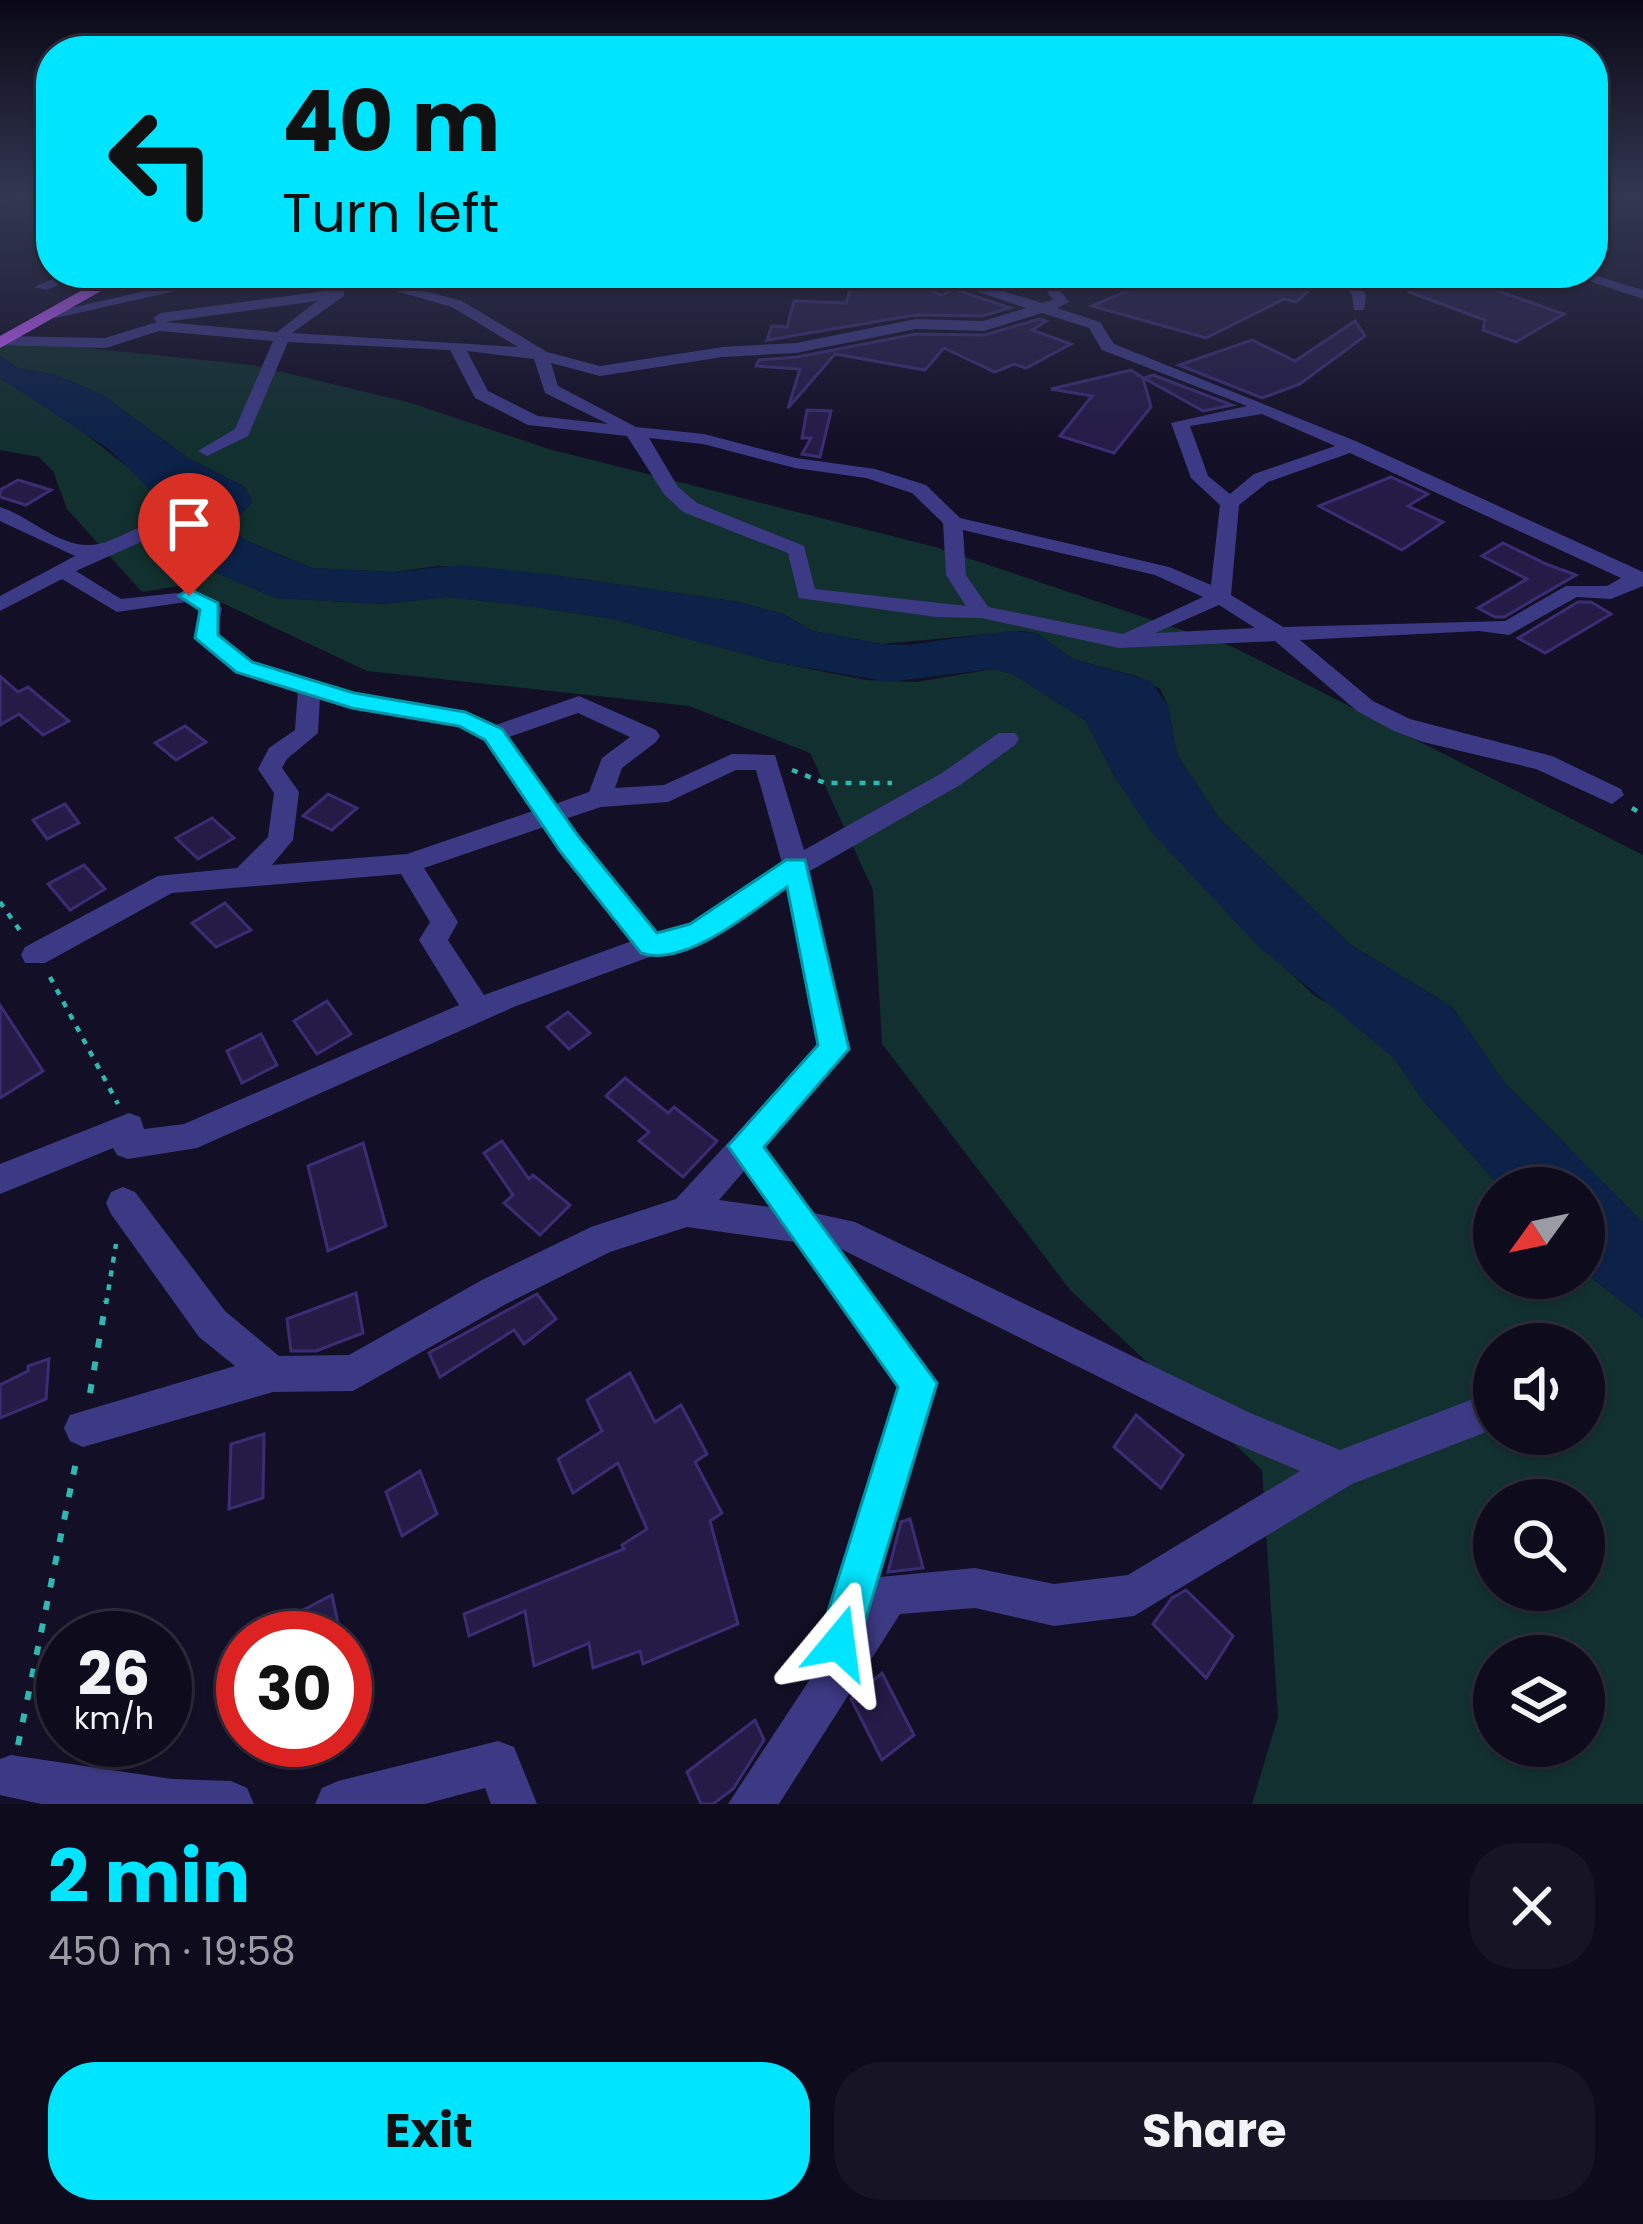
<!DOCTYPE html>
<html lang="en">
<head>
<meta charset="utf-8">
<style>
  :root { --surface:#0e0b1c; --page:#171425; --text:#f1f3f6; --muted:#9b9ba3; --line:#2e2b3b; --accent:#00e5ff }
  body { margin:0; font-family:Poppins,sans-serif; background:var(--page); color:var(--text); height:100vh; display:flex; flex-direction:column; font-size:45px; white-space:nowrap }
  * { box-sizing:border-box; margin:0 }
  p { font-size:39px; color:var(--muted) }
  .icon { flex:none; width:66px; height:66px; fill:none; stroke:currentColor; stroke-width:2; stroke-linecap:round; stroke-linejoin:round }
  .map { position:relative; height:1804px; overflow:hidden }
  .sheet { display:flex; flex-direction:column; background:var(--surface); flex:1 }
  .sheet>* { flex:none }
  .guide { position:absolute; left:36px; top:36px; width:1572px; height:252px; border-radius:48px; box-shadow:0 3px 9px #0004,0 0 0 3px var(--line); background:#00e5ff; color:#111; overflow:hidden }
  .needle { width:78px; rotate:237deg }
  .buttons { position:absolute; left:1473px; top:1167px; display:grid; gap:24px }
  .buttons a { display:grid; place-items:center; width:132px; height:132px; border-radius:50%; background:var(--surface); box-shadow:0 3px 9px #0004,0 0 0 3px var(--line); font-size:60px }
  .speed { position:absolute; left:36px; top:1611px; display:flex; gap:24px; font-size:60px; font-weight:700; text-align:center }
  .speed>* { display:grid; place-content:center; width:156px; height:156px; border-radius:50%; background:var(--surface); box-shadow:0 3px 9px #0004,0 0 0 3px var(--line); line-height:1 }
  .speed small { font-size:30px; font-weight:400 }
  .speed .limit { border:18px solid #d22; background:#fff; color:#111 }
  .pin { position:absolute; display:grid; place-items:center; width:102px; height:102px; color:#fff; margin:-123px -51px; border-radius:50% 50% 50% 0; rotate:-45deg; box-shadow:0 0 12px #0007 }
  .pin .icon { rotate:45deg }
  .me { position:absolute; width:132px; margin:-66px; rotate:16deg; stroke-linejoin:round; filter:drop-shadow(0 0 9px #0008) }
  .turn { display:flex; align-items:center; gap:42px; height:252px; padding:0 48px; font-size:54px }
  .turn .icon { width:156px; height:156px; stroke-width:2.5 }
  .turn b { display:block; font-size:84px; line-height:102px }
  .round { display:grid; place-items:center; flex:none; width:126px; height:126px; border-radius:48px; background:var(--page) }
  .headline { display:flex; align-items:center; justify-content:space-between; height:204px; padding:0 48px }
  h1 { font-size:72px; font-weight:700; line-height:90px; color:var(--accent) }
  .action { display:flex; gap:24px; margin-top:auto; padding:24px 48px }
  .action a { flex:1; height:138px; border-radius:48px; background:var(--accent); color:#111; font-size:48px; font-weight:700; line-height:138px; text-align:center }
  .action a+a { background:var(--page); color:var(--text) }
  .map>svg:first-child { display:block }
  .green { fill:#12302f; fill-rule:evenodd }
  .water { fill:#0c2248 }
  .building { fill:#241b47; stroke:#3b2d73; stroke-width:3 }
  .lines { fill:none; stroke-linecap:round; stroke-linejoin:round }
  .path-far2 { stroke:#2fb8b0; stroke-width:3; stroke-dasharray:3 4.5; stroke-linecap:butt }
  .path-far1 { stroke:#2fb8b0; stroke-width:4.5; stroke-dasharray:6 8; stroke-linecap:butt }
  .path { stroke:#2fb8b0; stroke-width:6; stroke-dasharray:9 14; stroke-linecap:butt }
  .minor { fill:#3d3a85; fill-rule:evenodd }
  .major { fill:#c25bff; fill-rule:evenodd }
  .route { fill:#00e5ff; stroke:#0095a6; stroke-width:3 }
</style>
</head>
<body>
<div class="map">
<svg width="1643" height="1804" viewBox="0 0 1643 1804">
  <rect width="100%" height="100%" fill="#130f26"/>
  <g class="green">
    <path d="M0 339 252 365 408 402 549 449 935 547 1233 647 1643 855V1223L1504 1082 1452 1007 1351 945 1219 818 1177 755 1168 706 1160 689 1139 677 1073 659 1037 633 1022 631 882 644 813 631 783 614 739 602 546 574 439 566 393 572 312 568 245 540 230 527 252 502 245 487 188 458 103 395 56 375 18 368 0 356Z"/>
    <path d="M0 378 59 413 139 476 176 516 196 564 276 598 383 604 447 597 522 605 613 619 775 662 866 680 916 682 993 669 1013 674 1085 720 1116 779 1230 916 1315 996 1338 1009 1395 1059 1422 1099 1501 1188H1494V1278H1584V1272L1643 1318V1804H1252L1278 1717 1262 1470 1071 1291 882 1044 873 890 810 753 689 706 367 671 184 585 142 592 67 509 53 471 39 457 0 450ZM1494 1344H1584V1434H1494ZM1494 1500H1584V1590H1494ZM1494 1656H1584V1746H1494Z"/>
  </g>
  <path class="water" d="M0 356 18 368 56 375 103 395 188 458 245 487 252 502 231 527 245 540 312 568 393 572 463 565 546 574 739 602 783 614 813 631 882 644 907 645 1010 631 1037 633 1073 659 1151 681 1168 706 1177 755 1219 818 1351 945 1452 1007 1504 1082 1643 1223V1318L1584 1272V1188H1501L1422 1099 1395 1059 1258 946 1152 833 1116 779 1085 720 1013 674 992 669 889 682 775 662 613 619 522 605 447 597 383 604 276 598 196 564 168 537 176 516 110 450 0 378Z"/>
  <g class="building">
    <path d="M1169 273H1328L1296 302 1284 299 1206 338 1092 306Z"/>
    <path d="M1416 273H1446L1564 314 1516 342 1483 330 1485 320 1409 292Z"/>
    <path d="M907 279 941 295 954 289 1010 308 982 316 915 315 767 340 772 326 787 327 794 301 846 303 851 288 877 290Z"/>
    <path d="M1039 319 1046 321 1032 330 1071 344 1026 368 1014 364 995 372 944 348 925 370 835 354 788 408 800 369 756 366 759 360 797 357 916 334 985 335Z"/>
    <path d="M1355 321 1365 336 1300 384 1262 398 1179 365 1252 340 1295 361Z"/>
    <path d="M1131 370 1143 378 1151 407 1114 453 1060 436 1092 396 1051 389Z"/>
    <path d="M1153 375 1232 405 1203 411 1144 378Z"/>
    <path d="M807 410 831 411 820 457 802 454 811 438H802Z"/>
    <path d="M1391 477 1428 494 1408 506 1443 522 1402 550 1319 506Z"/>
    <path d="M18 480 51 490 26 505 0 497V490Z"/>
    <path d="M1503 543 1546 564 1576 575 1504 617H1495L1478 608 1527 579 1482 556Z"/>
    <path d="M1578 602H1591L1611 614 1545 653 1518 638Z"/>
    <path d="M0 676 18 692 28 687 69 721 43 735 19 714 0 725Z"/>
    <path d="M185 726 206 742 176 760 155 743Z"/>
    <path d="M328 794 357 808 332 830 303 816Z"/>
    <path d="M65 804 79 823 47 839 33 820Z"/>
    <path d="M212 818 234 838 198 859 176 838Z"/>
    <path d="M84 865 105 889 70 910 48 884Z"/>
    <path d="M225 903 251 930 216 947 192 923Z"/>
    <path d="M327 1001 351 1034 317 1054 294 1021Z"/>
    <path d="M0 1005 43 1071 0 1098Z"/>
    <path d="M568 1012 590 1033 569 1049 547 1027Z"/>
    <path d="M261 1034 277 1065 242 1083 227 1051Z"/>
    <path d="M625 1078 668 1113 674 1107 717 1141 683 1177 639 1141 649 1132 606 1096Z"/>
    <path d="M502 1141 529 1179 533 1175 570 1205 540 1235 504 1203 513 1195 484 1153Z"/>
    <path d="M363 1143 386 1226 328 1251 308 1166Z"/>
    <path d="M356 1293 363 1333 316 1351H291L287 1319Z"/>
    <path d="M537 1294 556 1319 524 1344 514 1330 440 1377 429 1353Z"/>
    <path d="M49 1359 46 1399 0 1418V1385L28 1371V1366Z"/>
    <path d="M630 1373 655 1422 681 1405 707 1454 695 1462 722 1513 710 1521 738 1624 643 1664 640 1651 593 1668 589 1643 534 1666 525 1611 469 1636 464 1614 624 1549 622 1545 647 1529 618 1463 573 1493 558 1459 602 1431 587 1400Z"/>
    <path d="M1136 1415 1183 1455 1161 1488 1114 1447Z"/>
    <path d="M264 1434 263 1498 229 1509 231 1444Z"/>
    <path d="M420 1471 437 1514 402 1536 386 1492Z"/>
    <path d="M910 1519 923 1568 888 1572 901 1522Z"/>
    <path d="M1186 1590 1233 1636 1206 1678 1153 1624 1172 1598Z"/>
    <path d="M332 1595 341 1638H287L284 1620Z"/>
    <path d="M882 1673 914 1735 882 1760 851 1699Z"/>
    <path d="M755 1720 764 1740 733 1789 713 1804H701L687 1772Z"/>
  </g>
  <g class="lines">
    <path class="path-far2" d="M1252 278 1265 273"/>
    <g class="path-far1">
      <path d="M792 770 825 783H892"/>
      <path d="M1632 808 1643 815"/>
      <path d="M0 902 21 932"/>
      <path d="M50 977 118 1104"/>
      <path d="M106 1304 116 1244"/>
    </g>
    <g class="path">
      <path d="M90 1393 106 1301"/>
      <path d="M18 1745 77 1457"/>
    </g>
    <g class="minor">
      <path d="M19 195 0 206V197Z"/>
      <path d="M66 273H86L46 290 34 287Z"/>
      <path d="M226 273H254L56 318 48 313Z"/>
      <path d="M333 273H357L462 301 547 352 600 366 723 347 796 343 916 319 983 321 1026 308 922 273H944L1042 303 1053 300 1045 289 1002 273C1032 273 1052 278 1069 302L1057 308 1100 322 1114 344 1358 442 1643 572V586L1611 599 1577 597 1509 635 1479 631 1300 640 1373 701 1410 719 1552 756 1621 789 1624 795 1612 804 1536 769 1423 742 1394 731 1357 711 1275 641 1119 648 981 618 936 617 799 598 788 553 683 512 664 494 627 436 528 425 475 398 450 350 288 342 248 436 207 456 198 451 235 429 273 341 159 331 106 348 0 345 4 336 105 338 157 322 153 318 161 313 339 289 344 290V296L292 333 518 347 452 307ZM317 301 277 332 165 322ZM1042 313 1089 328 1102 350 1247 406 1171 423 1191 478 1220 505 1211 585 1169 567 960 518 926 485 875 469 796 458 704 434 636 427 558 386 551 363 600 376 723 357 796 353 916 329 984 331ZM467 351 534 359 545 393 608 424 538 416 488 391ZM1262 414 1335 446 1254 474 1230 494 1208 476 1190 426ZM649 438 703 444 795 468 866 478 912 493 943 523 946 575 966 606 815 589 804 546 697 503 678 487ZM1350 453 1621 578 1607 586H1566L1505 621 1283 627 1231 595 1239 505 1268 482ZM963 530 1155 575 1203 597 1123 634 988 607 966 575ZM1219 605 1255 628 1155 633Z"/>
      <path d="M1337 273H1351L1366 295 1364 310H1354L1352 295Z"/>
      <path d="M1565 273H1587L1643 290V299Z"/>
      <path d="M0 507C29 516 58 546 89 545 115 545 137 521 163 524V532L76 571 121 599 196 591 222 608 217 635 252 662 280 673 356 693 465 711 496 725 579 696 656 730 660 736 656 742 622 768 615 788 664 785 732 754 775 755 804 850 942 773 999 733H1015L1019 739 1015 745 960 785 810 871 849 1049 765 1148 814 1213 855 1222 1248 1412 1340 1450 1494 1391V1429L1352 1484 1134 1616 1054 1626 975 1608 900 1614 779 1804H728L816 1670 813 1663 898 1387 795 1242 687 1227 610 1252 506 1304 353 1391 273 1392 83 1447 70 1441 64 1428 70 1415 235 1366 199 1337 111 1214 106 1203 111 1192 123 1187 135 1192 225 1311 279 1356 349 1355 482 1280 591 1227 676 1199 818 1045 787 887 708 941 655 955 516 1006 197 1148 128 1159 117 1155 113 1148 0 1194V1164L129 1113 140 1117 144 1129 184 1124 459 1005 419 940 430 922 401 874 172 893 45 963H25L21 955 25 947 158 876 237 868 268 837 274 793 258 769 269 748 295 730 298 690C257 684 230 667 198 642L195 637 200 610 186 602 117 612 62 579 0 611V596L75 556 0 521ZM320 697C361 712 458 715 486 740 505 757 519 790 533 811L407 854 272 865 293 840 299 792 282 768 287 759 318 733ZM578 713 630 737 602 758 589 792 555 804 509 737ZM736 770H756L782 863 690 924 657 932 565 819 601 807 668 802ZM544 827 632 941 484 995 448 940 458 922 424 868ZM744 1171 770 1207 719 1200ZM841 1249 1222 1438 1300 1471 1128 1575 1054 1584 975 1568 880 1577 936 1383Z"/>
      <path d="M498 1741 514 1747 537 1804H491L485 1788 425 1804H315L322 1788 338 1781Z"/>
      <path d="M11 1755 172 1779 231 1781 247 1788 254 1804H41L0 1795V1759Z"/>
    </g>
    <path class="major" d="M113 273H133L0 348V336Z"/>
  </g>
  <linearGradient id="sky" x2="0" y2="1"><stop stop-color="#0a0815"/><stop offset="0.44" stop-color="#333752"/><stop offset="1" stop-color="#333752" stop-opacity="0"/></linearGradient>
  <rect width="1643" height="447" fill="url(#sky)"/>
  <path class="route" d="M189 589 218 603V635L252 662 354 693 465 712 502 729 579 837 657 933 690 924 786 860H805L849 1049 764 1147 937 1383 854 1658 839 1664 824 1658 818 1643 898 1387 728 1146 818 1045 787 887C752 911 685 968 641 953L560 851 485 740 459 726 352 708 236 672 195 638 200 610 179 596Z"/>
</svg>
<div class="buttons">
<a><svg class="needle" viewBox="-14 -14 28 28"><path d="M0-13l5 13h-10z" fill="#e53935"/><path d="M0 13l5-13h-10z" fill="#9b9ba3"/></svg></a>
<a><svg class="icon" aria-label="sound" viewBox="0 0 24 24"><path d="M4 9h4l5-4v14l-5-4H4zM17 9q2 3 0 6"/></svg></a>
<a><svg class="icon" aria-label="search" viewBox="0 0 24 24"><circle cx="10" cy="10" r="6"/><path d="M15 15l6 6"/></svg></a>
<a><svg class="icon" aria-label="layers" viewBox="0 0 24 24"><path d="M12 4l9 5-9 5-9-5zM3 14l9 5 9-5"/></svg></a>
</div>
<div class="speed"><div>26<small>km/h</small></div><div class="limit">30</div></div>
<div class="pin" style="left:189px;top:596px;background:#d93025"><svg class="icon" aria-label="arrive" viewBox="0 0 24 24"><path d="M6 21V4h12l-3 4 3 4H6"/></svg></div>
<svg class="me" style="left:839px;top:1643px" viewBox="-20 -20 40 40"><path d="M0-17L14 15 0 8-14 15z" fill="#00e5ff" stroke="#fff" stroke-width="4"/></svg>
<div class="guide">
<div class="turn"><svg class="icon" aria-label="left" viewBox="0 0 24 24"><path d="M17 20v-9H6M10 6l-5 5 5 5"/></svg><div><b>40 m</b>Turn left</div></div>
</div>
</div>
<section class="sheet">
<div class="headline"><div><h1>2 min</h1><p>450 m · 19:58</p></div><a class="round"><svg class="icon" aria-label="close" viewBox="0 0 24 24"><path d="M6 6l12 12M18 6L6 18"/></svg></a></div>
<div class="action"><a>Exit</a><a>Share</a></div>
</section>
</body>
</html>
